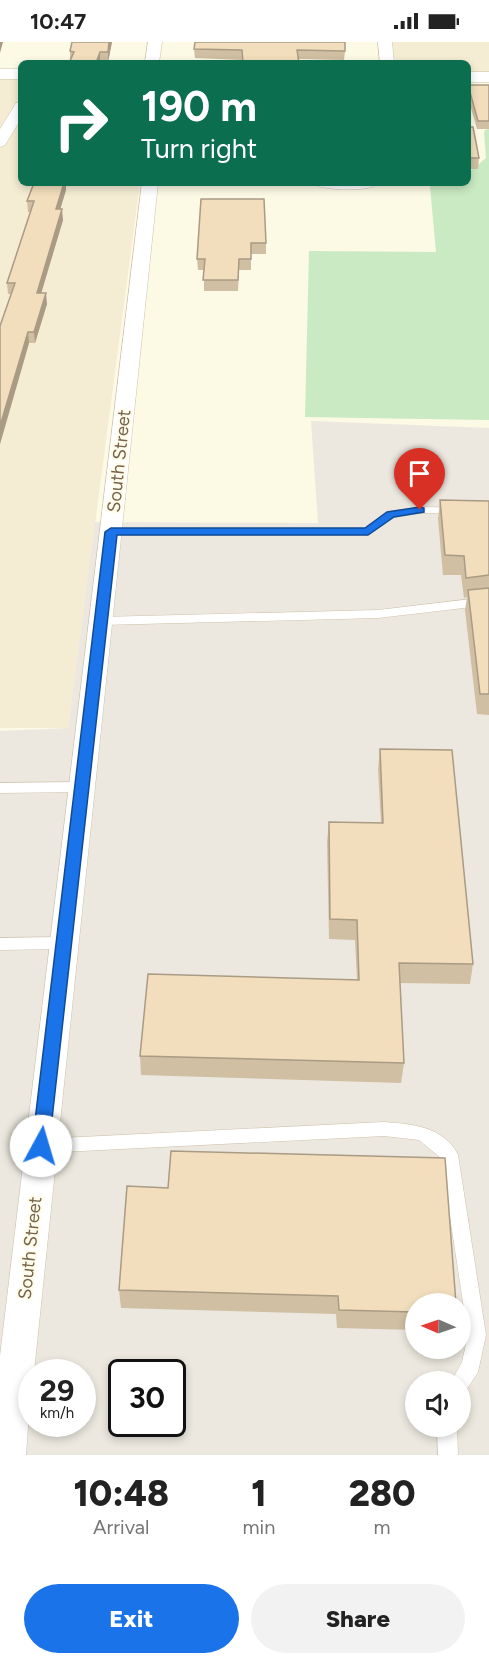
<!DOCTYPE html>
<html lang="en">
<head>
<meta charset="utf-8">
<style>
  :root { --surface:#fff; --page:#f2f2f2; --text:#222; --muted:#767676; --accent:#1a73e8 }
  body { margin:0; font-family:Figtree,sans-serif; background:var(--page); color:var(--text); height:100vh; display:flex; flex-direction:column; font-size:22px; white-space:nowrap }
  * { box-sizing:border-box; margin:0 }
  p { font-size:20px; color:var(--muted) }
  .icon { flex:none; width:33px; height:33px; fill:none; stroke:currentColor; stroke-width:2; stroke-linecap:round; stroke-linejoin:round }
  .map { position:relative; height:1413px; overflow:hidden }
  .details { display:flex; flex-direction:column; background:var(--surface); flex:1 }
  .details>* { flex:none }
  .hud { position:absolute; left:18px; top:18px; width:453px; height:126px; border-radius:9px; box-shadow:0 3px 9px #0003; background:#0b6e4f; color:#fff; overflow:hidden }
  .needle { width:39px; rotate:272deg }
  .controls { position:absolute; left:405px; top:1251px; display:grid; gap:12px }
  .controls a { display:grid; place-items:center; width:66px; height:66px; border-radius:50%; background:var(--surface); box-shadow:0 3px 9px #0003; font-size:30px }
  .speed { position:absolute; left:18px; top:1317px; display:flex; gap:12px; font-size:30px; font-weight:700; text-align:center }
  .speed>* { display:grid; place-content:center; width:78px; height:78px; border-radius:50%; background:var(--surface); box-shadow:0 3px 9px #0003; line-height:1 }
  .speed small { font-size:15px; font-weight:400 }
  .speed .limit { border:3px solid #111; border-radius:9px; background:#fff; color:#111 }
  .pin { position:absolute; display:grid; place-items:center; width:51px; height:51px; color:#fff; margin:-62px -26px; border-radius:50% 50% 50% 0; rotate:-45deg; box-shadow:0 0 6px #0007 }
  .pin .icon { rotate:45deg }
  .me { position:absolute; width:66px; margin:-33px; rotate:6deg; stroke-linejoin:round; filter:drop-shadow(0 0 4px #0008) }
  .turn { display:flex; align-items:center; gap:21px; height:126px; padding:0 24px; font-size:27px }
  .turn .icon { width:78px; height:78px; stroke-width:2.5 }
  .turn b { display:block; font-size:42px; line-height:51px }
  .eta { display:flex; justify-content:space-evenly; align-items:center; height:102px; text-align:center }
  .eta b { font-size:36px; font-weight:800; line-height:42px }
  .primary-button { display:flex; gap:12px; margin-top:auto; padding:12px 24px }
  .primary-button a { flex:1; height:69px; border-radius:36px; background:var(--accent); color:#fff; font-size:24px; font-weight:800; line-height:69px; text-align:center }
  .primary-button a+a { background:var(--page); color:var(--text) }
  .status { display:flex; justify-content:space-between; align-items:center; height:42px; padding:0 30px; background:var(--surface); direction:ltr }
  .status svg { height:16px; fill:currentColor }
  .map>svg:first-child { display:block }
  .residential { fill:#f4ecd3 }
  .industrial { fill:#ece8df; fill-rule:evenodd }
  .green { fill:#caeac3 }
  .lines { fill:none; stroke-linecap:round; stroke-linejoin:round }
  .service-casing { stroke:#cec2ab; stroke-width:1 }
  .minor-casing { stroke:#cec2ab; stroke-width:1 }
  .tertiary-casing { stroke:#cec2ab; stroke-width:1 }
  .service { fill:#fff; fill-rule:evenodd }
  .minor { fill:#fff; fill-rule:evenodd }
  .tertiary { fill:#fff; fill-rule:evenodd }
  .wall { fill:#d0bfa2 }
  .shaded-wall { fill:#a99b84 }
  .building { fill:#f2debc; stroke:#a99b84; stroke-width:1.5 }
  .route { fill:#1a73e8; stroke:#114b97; stroke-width:1.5 }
  .labels { text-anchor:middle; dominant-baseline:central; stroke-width:4.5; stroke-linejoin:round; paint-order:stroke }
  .street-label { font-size:18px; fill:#76634a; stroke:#fffceb }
</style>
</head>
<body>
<div class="status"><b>10:47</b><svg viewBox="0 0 49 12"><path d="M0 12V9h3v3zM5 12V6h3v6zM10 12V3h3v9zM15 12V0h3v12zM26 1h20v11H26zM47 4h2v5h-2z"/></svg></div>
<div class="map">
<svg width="489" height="1413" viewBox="0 0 489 1413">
  <rect width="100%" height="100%" fill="#fcf9e5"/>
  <g class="residential">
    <path d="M385 0H489V32H468V21H388Z"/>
    <path d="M0 35H21V141H140L68 686H0Z"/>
  </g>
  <path class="industrial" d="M311 379 489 386V1413H0V689L68 686 95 480 318 481ZM416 1262H460V1306H416ZM32 1330H82V1382H32ZM122 1330H172V1382H122ZM416 1340H460V1384H416Z"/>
  <path class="green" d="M489 87V378L305 375 309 209 436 210 430 144 440 141H468V131L486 116 484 91 485 88Z"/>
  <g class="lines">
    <g class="service-casing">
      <g id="service">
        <path d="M420 465 489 466V472L420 471 394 475 368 493H111L105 490 111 487H365L387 470Z"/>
        <path d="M489 555V563L378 576 101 583 95 579 101 575 378 568Z"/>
        <path d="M81 740 88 745 81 750 0 751V741Z"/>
        <path d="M63 895 68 897 71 901 68 905 63 907 0 908V896Z"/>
        <path d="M384 1080C411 1082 444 1084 458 1113L486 1293 478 1330 467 1347 460 1349V1340H451L462 1320 468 1293 441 1116 419 1098 384 1094 41 1111 35 1109 33 1104 35 1099 41 1097Z"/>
        <path d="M437 1384H457L458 1413H438Z"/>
      </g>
    </g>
    <g class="minor-casing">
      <g id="minor">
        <path d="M148 0H162L159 21H145Z"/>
        <path d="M378 0H392L394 21H380Z"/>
        <path d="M21 60V77L5 103 0 105V87L16 61Z"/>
        <path d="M142 141H158L34 1330H32L26 1413H0V1314Z"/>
        <path d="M313 141H376L377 142C371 150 319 149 313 141Z"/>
      </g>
    </g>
    <g class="tertiary-casing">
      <g id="tertiary">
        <rect x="0" y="27" width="21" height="10"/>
        <rect x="468" y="30" width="21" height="10"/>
      </g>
    </g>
    <use href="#service" class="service"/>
    <use href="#minor" class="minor"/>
    <use href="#tertiary" class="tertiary"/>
  </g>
  <g class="wall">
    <path d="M112 0 108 20 70 18V9Z"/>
    <path d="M194 7 345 9 344 18 299 17V21H243L242 18 195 16Z"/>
    <path d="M468 43H489V87H477L468 56Z"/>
    <path d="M468 85 479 116 478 127H468Z"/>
    <path d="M34 141H66V148L60 167 63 178 41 251 47 262 35 301H29L0 402V284L11 252H8L7 241 31 170H28L27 159Z"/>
    <path d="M201 157 266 201V212H251V228H239L238 249H204V228H198L197 217Z"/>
    <path d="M440 458 489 459V673L477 672 465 568 467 555 464 556 461 533H443L438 477Z"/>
    <path d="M380 707 473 922 470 942 400 941 404 1021 401 1041 141 1033 140 1014 357 938 355 898 329 897 327 800 329 780 381 781 378 727Z"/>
    <path d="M127 1144 416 1262V1288L337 1286 336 1272 121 1266 119 1248Z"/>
  </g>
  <g class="shaded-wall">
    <path d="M0 0H3L0 11Z"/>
    <path d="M109 0H112L108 20V10Z"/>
    <path d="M100 10V21H96Z"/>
    <path d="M64 141H66V148L57 178 56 167Z"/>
    <path d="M62 167 63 178 38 262 37 251Z"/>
    <path d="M46 251 47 262 35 301 34 290Z"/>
    <path d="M28 290 29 301 0 402V384Z"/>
  </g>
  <g class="building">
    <path d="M72 0H109L108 10H100L96 21H69L74 10 70 9Z"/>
    <path d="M195 0H345V9L297 8 299 21H243L242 8 194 7Z"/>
    <path d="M468 43H489V79H478Z"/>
    <path d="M468 85H473L479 116H468Z"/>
    <path d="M34 141H64L56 167H62L37 251H46L34 290H28L0 384V284L15 241H7L34 159H27Z"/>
    <path d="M201 157H264L266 201H251V217H239L238 238H203L205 217H197Z"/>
    <path d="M440 458 489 459V533L466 536 464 514 445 513Z"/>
    <path d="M489 546V652H480L468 548Z"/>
    <path d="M380 707 452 708 473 922 399 921 404 1021 140 1014 148 932 359 938 357 878 330 877 329 780 383 781Z"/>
    <path d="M171 1109 445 1116 456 1262H416V1270L339 1268 338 1254 119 1248 127 1144 168 1146Z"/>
  </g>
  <path class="route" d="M420 465 424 466V470L394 475 368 493H117L49 1104 47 1109 41 1112 35 1109 32 1104 105 490 111 486H365L387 470Z"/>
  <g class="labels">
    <g class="street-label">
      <text transform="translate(119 419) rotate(-84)">South Street</text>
      <text transform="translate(30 1206) rotate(-84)">South Street</text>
    </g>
  </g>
</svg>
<div class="controls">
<a><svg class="needle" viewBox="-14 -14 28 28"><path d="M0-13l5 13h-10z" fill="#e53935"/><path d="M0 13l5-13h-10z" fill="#767676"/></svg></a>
<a><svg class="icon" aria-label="sound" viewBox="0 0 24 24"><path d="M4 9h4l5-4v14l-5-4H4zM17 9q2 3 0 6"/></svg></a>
</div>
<div class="speed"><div>29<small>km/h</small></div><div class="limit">30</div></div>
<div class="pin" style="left:420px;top:468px;background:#d93025"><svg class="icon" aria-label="arrive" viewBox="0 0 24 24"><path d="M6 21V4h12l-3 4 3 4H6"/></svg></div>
<svg class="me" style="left:41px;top:1104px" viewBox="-20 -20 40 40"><circle r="19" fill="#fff"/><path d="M0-13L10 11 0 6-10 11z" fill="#1a73e8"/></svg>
<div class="hud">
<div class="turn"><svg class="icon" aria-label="right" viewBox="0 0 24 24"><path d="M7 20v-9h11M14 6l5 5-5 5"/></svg><div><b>190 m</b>Turn right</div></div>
</div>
</div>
<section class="details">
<div class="eta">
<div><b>10:48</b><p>Arrival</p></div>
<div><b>1</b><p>min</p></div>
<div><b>280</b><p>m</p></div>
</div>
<div class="primary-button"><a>Exit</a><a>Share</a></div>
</section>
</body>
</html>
